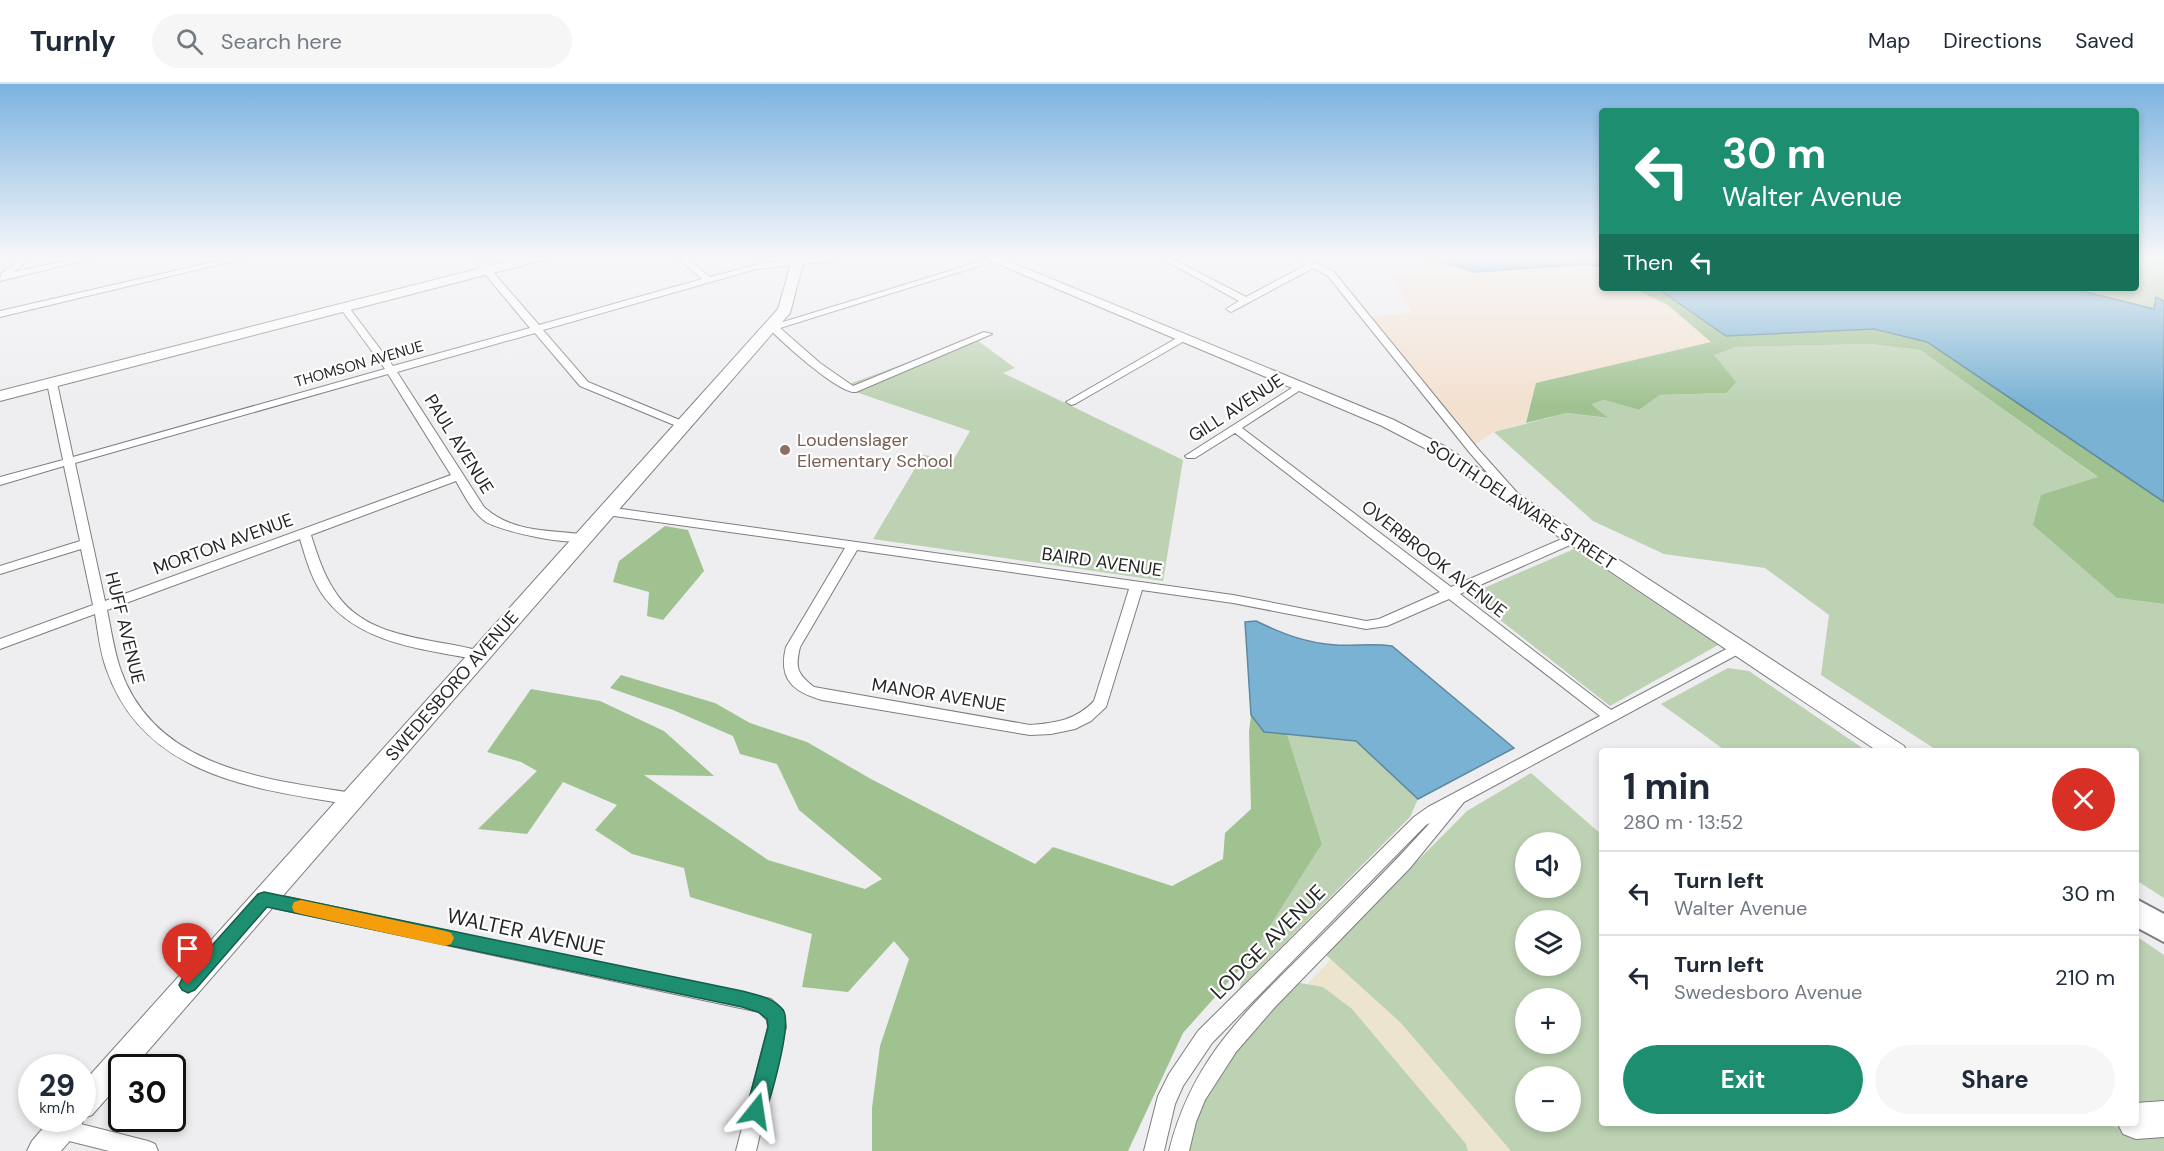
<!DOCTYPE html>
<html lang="en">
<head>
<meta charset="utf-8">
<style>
  :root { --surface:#fff; --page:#f6f6f7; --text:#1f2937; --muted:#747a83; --line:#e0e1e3; --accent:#1d8f70 }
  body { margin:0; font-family:"DM Sans",sans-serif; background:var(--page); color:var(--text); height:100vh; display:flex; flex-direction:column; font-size:22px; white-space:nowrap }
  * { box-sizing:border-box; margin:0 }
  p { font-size:20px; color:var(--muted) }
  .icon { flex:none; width:33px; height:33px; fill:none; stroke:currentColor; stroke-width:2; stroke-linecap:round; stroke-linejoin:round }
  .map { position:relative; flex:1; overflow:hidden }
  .side { position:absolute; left:1599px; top:664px; width:540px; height:378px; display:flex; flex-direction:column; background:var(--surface); border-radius:6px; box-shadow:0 3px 9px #0003 }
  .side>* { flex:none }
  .guide { position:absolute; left:1599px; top:24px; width:540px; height:183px; border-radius:6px; box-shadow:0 3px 9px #0003; background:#1d8f70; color:#fff; overflow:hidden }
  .fabs { position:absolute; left:1515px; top:748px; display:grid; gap:12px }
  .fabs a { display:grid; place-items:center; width:66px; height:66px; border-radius:50%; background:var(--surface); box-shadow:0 3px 9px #0003; font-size:30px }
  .speed { position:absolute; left:18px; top:970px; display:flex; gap:12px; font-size:30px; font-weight:700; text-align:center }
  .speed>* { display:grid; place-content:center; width:78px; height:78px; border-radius:50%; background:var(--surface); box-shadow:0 3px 9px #0003; line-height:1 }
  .speed small { font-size:15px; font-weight:400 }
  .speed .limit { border:3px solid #111; border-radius:9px; background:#fff; color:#111 }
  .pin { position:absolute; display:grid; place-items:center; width:51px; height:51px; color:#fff; margin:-62px -26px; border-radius:50% 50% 50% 0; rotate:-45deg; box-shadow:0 0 6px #0007 }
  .pin .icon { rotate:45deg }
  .me { position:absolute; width:66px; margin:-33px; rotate:15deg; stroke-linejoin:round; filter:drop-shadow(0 0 4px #0008) }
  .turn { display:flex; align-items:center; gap:21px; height:126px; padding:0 24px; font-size:27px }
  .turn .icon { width:78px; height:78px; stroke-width:2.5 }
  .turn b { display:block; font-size:42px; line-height:51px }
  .then { display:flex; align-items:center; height:57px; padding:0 24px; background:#0003; gap:12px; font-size:22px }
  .round { display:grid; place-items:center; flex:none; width:63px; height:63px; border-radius:32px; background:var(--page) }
  .headline { display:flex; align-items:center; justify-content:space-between; height:102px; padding:0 24px }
  h1 { font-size:36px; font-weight:700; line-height:45px }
  .action { display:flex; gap:12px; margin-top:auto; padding:12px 24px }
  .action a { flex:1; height:69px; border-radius:36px; background:var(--accent); color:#fff; font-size:24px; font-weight:700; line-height:69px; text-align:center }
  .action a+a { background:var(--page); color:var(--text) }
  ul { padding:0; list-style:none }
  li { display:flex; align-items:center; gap:18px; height:84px; padding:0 24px; border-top:2px solid var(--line) }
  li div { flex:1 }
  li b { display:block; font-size:22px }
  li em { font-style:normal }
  header { display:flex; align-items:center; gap:36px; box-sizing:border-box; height:84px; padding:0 30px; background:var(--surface); border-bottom:2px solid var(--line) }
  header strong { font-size:28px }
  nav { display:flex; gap:33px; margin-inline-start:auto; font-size:21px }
  .search { width:420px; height:54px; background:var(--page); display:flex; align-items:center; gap:15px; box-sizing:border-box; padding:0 21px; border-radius:33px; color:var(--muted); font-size:22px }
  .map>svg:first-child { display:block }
  .commercial { fill:#ede4ce }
  .industrial { fill:#f3e1d0 }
  .green { fill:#bcd2b2; fill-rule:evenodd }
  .forest { fill:#a0c291 }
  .water { fill:#79b2d3; stroke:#60889f; stroke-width:1.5 }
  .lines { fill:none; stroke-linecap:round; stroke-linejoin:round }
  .street-casing { stroke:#7e7d80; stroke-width:2 }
  .secondary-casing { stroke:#7e7d80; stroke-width:2 }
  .primary-casing { stroke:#7e7d80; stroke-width:4 }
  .highway-casing { stroke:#7e7d80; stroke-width:2 }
  .street { fill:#fff; fill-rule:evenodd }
  .secondary { fill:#fff; fill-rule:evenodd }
  .primary { fill:#fff; fill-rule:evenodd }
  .highway { fill:#fff; fill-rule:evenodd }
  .route { fill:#1d8f70; stroke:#135d49; stroke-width:1.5 }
  .slow { fill:#f59e0b }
  .education-dot { fill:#8d6e63; stroke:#fff; stroke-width:2 }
  .labels { text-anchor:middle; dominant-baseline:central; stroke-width:4.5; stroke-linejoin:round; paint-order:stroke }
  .far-street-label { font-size:15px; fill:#262627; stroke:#fff }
  .street-label { font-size:18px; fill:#262627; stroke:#fff }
  .education-label { font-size:18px; fill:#785e54; stroke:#fff; text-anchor:start }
  .near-street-label { font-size:21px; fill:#262627; stroke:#fff }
</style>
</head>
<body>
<header>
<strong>Turnly</strong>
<div class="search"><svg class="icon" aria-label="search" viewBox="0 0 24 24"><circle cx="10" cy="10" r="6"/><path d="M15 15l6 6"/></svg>Search here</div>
<nav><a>Map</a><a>Directions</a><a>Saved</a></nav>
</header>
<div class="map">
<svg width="2164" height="1067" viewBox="0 0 2164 1067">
  <rect width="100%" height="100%" fill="#eeeef1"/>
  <path class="commercial" d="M1338 868 1521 1067H1445L1301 907Z"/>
  <path class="industrial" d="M1434 175 1474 188 1583 180 1602 189V204H1633L1668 221 1712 258 1536 299 1526 339 1494 348 1470 364 1366 233 1412 228 1392 192Z"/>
  <g class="green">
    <path d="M2136 172H2164V217L2156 213 2154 225 2070 204H2136Z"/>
    <path d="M974 254 1015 284 1003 289 1183 376 1163 497 873 455 923 371 954 375 970 347 841 303Z"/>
    <path d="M1870 260 1920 266 2099 394 2117 514 2164 520V814L2136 796V668L1938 667 1821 591 1829 531 1765 484 1664 470 1593 437 1494 348 1567 329 1606 334 1590 320 1604 316 1639 326 1660 311 1726 309 1713 270 1736 263Z"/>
    <path d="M1574 465 1718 561 1610 622 1468 511Z"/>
    <path d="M1728 584 1749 587 1867 667H1726L1661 620Z"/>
    <path d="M1287 650 1356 657 1418 715 1410 733 1239 905 1249 875 1322 760Z"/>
    <path d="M1531 689 1602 751V1040H2101L2149 1049 2164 1046V1067H1511L1401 939 1325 870 1467 727ZM1526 759H1570V804H1526ZM1526 837H1570V882H1526ZM1526 915H1570V960H1526ZM1526 993H1570V1038H1526Z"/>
    <path d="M2136 852 2164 871V1020L2136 1023Z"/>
    <path d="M1300 899 1323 903 1352 925 1466 1060 1468 1067H1188C1191 1042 1200 1010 1215 989 1233 964 1275 917 1300 899Z"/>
  </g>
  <g class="forest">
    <path d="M1633 204H1657L1726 252 1874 245 1927 258 2164 418V520L2117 514 2033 441 2041 411 2098 393 1920 266 1870 260 1736 263 1714 271 1736 298 1726 309 1660 311 1639 326 1604 316 1591 320 1608 334 1567 329 1526 339 1536 299 1711 258 1668 221Z"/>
    <path d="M665 442 688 446 704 487 663 536 647 532 649 508 613 498 619 477Z"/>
    <path d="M621 591 715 619 750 639 807 658 871 695 1035 780 1053 763 1172 802 1223 775 1225 749 1251 725 1249 648 1251 631 1264 648 1287 650 1322 760 1249 875 1183 949 1128 1067H872V1024L880 962 909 875 894 857 848 908 802 903 812 850 690 813 684 784 632 770 595 746 617 721 563 698 527 750 478 745 537 687 521 678 487 668 531 605 600 617 664 647 714 692 644 691 768 776 865 805 882 795 799 726 777 680 740 670 733 652 673 626 610 604Z"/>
  </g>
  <g class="water">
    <path d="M1425 172H1602V183L1583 180 1474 188Z"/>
    <path d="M1657 204 1842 206 2070 204 2154 225 2156 213 2164 217V418L1927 258 1874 245 1726 252Z"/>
    <path d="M1256 537C1283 550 1306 559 1336 561 1355 562 1373 559 1392 562L1514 664 1418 715 1356 657 1264 648 1251 631 1245 538Z"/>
  </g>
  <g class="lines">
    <g class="street-casing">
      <g id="street">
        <path d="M23 172H32L14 188 87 172H102L0 197 1 190Z"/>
        <path d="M239 172H254L0 233V227Z"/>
        <path d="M470 172H479L539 241 702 195 675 172H684L710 193 766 178 847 172 832 177 756 185 543 246 588 298 687 339V343H679L580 302 535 249 397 288 484 423C511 448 547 446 582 450L588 454C577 465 501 447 486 438 472 428 464 411 456 397L311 451C317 470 323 489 334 506 365 557 433 553 484 568L486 571 484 574 479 576C425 565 361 561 325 514 312 497 306 475 300 455L107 526C111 545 114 566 120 584 154 684 264 695 353 709L359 711 361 715 359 719 353 721C255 705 143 693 106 584 100 567 98 548 95 530L0 565V555L93 521 81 465 0 490V482L80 457 64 382 0 401V393L63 376 47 299 48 297H56L57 299 73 373 385 285 341 225V221H347L393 282 530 244ZM388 290 451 391 105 517 75 379Z"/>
        <path d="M998 172H1011L780 244 820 279 853 302 984 248 992 250 856 308C840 311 778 255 766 241L771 238H783Z"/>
        <path d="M1157 172H1167L1246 213 1306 181 1292 172H1302L1334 188 1478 365 1521 413 1519 416H1511L1470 369 1328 192 1313 184 1231 228 1226 225 1239 217Z"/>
        <path d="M1182 251 1187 254 1186 256 1075 320 1071 321 1066 318Z"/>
        <path d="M1298 300 1303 303 1302 305 1242 344 1451 503 1571 451H1579L1581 454 1579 457 1460 510 1611 626 1734 561H1744L1746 564 1744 567 1464 718 1410 784 1275 923 1236 968 1205 1016 1196 1038 1189 1067H1169C1192 976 1242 931 1306 867 1348 825 1390 783 1430 739L1426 741 1212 959 1183 1002 1175 1020 1164 1067H1144L1158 1012 1169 990 1198 947 1414 733 1428 723 1600 632 1449 515 1387 542 1366 545 1233 519 1142 506 1106 623 1091 637 1075 645 1051 650 1030 651 822 616C793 608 778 595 786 563L845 464 607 431 601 427 607 423 1233 511 1366 537 1379 535 1440 508 1235 349 1195 374H1187L1185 372ZM857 466 1129 505 1094 617C1076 636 1056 639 1030 641L814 603C797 590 795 584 800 563Z"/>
        <path d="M264 808 771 915 783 926 786 943 756 1067H736L768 943 767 936 759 928 264 822 258 820 255 815 258 810Z"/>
        <path d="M61 1035 148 1057 155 1060 158 1067H109L61 1055 54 1052 51 1045 54 1038Z"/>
      </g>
    </g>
    <g class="secondary-casing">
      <g id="secondary">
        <path d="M528 172H548L547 175 0 317V307Z"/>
        <path d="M793 172H805L790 229 133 984H122V997L92 1031 84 1034 80 1045 61 1067H27L32 1057 51 1035H82V1000L778 225Z"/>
        <path d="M979 172H996L1394 336 1446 363 1904 662 1907 668H1879L1434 369 1382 342Z"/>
      </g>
    </g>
    <g class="primary-casing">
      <path id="primary" d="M2136 815 2164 830V858L2136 843Z"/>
    </g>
    <g class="highway-casing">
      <path id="highway" d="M2164 1017V1053L2136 1055 2123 1050 2118 1040H2136V1019Z"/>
    </g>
    <use href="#street" class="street"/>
    <use href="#secondary" class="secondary"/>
    <use href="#primary" class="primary"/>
    <use href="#highway" class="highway"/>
  </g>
  <linearGradient id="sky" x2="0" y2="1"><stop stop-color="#7bb3e0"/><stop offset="0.54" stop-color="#f7f7f9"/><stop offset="1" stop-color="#f7f7f9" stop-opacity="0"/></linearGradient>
  <rect width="2164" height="321" fill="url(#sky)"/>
  <path class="route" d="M264 808 742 907C756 911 773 913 783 926 793 939 770 1017 763 1034L756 1036 749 1034 746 1027 768 943 767 935 758 928 742 923 267 823 195 906 188 909 182 906 179 901 182 895 258 810Z"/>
  <path class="slow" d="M301 816 445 847 451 849 454 854 451 860 445 862 301 830 294 828 292 823 294 818Z"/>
  <circle class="education-dot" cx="785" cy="366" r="6"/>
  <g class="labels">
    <g class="far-street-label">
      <text transform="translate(359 280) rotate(-16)">THOMSON AVENUE</text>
    </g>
    <g class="street-label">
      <text transform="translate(1236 324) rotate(-33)">GILL AVENUE</text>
      <text transform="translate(459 360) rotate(58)">PAUL AVENUE</text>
      <text transform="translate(1521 421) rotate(33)">SOUTH DELAWARE STREET</text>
      <text transform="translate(223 460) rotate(-20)">MORTON AVENUE</text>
      <text transform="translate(1434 475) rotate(38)">OVERBROOK AVENUE</text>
      <text transform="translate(1102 478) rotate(8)">BAIRD AVENUE</text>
      <text transform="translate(125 544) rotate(76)">HUFF AVENUE</text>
      <text transform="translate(452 602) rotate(-49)">SWEDESBORO AVENUE</text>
      <text transform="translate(939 611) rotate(9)">MANOR AVENUE</text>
    </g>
    <g class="education-label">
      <text x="797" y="356">Loudenslager<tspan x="797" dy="21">Elementary School</tspan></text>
    </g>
    <g class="near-street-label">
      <text transform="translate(526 848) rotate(12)">WALTER AVENUE</text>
      <text transform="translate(1268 858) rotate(-45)">LODGE AVENUE</text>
    </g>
  </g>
</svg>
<div class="fabs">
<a><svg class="icon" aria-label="sound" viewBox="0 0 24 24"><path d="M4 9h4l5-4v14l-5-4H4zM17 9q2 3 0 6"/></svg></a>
<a><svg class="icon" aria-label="layers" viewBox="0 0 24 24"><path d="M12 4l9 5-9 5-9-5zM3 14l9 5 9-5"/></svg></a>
<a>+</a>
<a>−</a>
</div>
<div class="speed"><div>29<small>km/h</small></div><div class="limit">30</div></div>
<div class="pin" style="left:188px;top:901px;background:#d93025"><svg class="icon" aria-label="arrive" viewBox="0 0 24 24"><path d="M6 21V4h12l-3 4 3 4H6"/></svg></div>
<svg class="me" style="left:756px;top:1027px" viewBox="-20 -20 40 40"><path d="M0-17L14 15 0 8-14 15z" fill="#1d8f70" stroke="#fff" stroke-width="4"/></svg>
<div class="guide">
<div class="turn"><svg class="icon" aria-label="left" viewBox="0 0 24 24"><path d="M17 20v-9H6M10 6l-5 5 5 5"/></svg><div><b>30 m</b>Walter Avenue</div></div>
<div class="then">Then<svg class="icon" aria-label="left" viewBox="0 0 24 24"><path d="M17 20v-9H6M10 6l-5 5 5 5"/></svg></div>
</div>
<section class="side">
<div class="headline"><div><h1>1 min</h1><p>280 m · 13:52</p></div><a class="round" style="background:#d93025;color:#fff"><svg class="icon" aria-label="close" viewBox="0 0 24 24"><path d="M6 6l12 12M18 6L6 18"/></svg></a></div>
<ul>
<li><svg class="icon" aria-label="left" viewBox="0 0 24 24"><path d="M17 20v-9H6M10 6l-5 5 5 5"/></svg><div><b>Turn left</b><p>Walter Avenue</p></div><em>30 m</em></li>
<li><svg class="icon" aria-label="left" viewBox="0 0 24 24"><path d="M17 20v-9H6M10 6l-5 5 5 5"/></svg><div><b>Turn left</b><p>Swedesboro Avenue</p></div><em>210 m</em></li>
</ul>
<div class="action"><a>Exit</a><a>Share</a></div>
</section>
</div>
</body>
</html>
